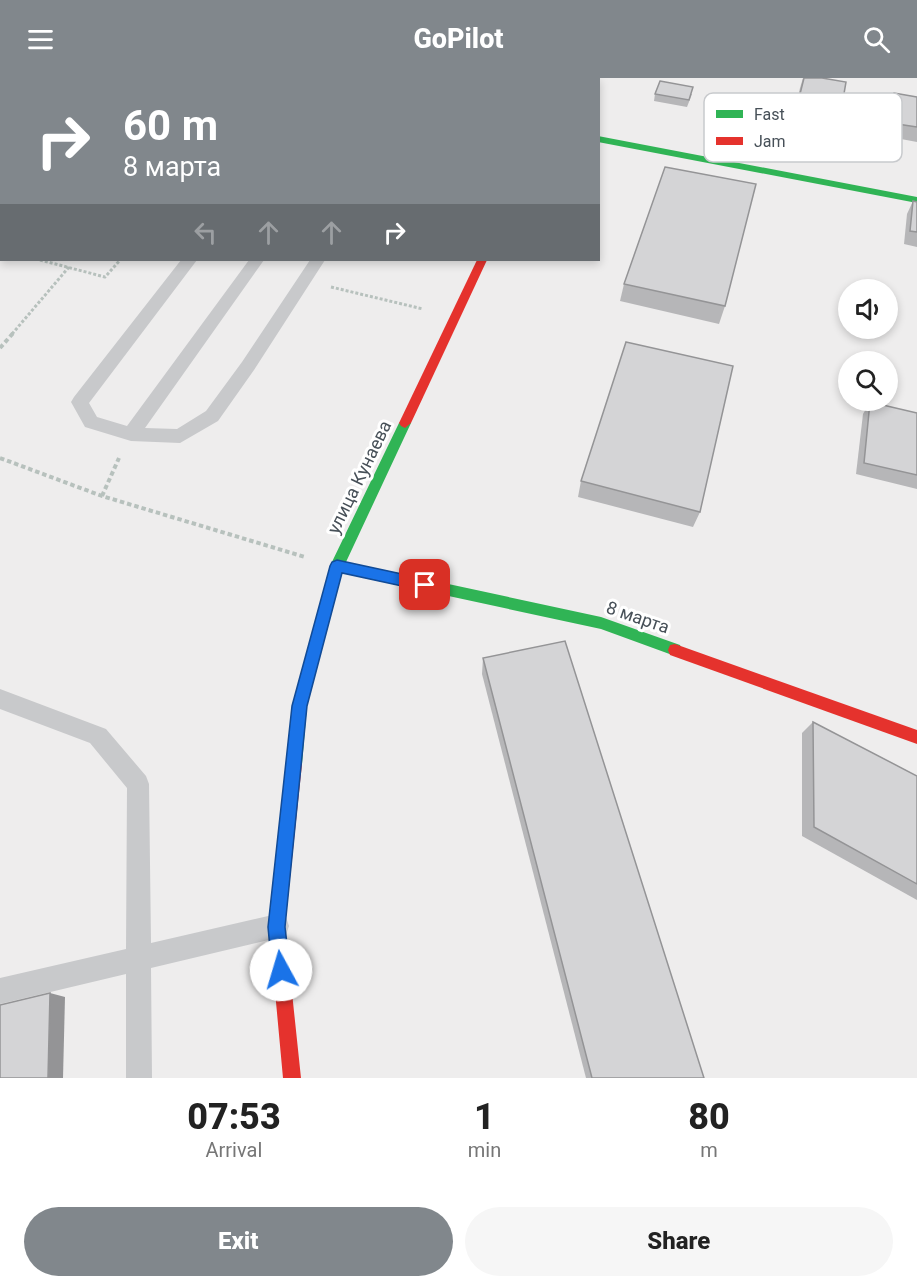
<!DOCTYPE html>
<html lang="en">
<head>
<meta charset="utf-8">
<style>
  :root { --surface:#fff; --page:#f6f6f6; --text:#222; --muted:#767676; --accent:#81878c }
  body { margin:0; font-family:Roboto,sans-serif; background:var(--page); color:var(--text); height:100vh; display:flex; flex-direction:column; font-size:22px; white-space:nowrap }
  * { box-sizing:border-box; margin:0 }
  p { font-size:20px; color:var(--muted) }
  .icon { flex:none; width:33px; height:33px; fill:none; stroke:currentColor; stroke-width:2; stroke-linecap:round; stroke-linejoin:round }
  .map { position:relative; height:1000px; overflow:hidden }
  .details { display:flex; flex-direction:column; background:var(--surface); flex:1 }
  .details>* { flex:none }
  .hud { position:absolute; left:0px; top:0px; width:600px; height:183px; box-shadow:0 3px 9px #0003; background:#81878c; color:#fff; overflow:hidden }
  .controls { position:absolute; left:838px; top:201px; display:grid; gap:12px }
  .controls a { display:grid; place-items:center; width:60px; height:60px; border-radius:50%; background:var(--surface); box-shadow:0 3px 9px #0003; font-size:30px }
  .pin { position:absolute; display:grid; place-items:center; width:51px; height:51px; color:#fff; margin:-26px; border-radius:12px; box-shadow:0 3px 9px #0006 }
  .me { position:absolute; width:66px; margin:-33px; rotate:354deg; stroke-linejoin:round; filter:drop-shadow(0 0 4px #0008) }
  .turn { display:flex; align-items:center; gap:21px; height:126px; padding:0 24px; font-size:27px }
  .turn .icon { width:78px; height:78px; stroke-width:2.5 }
  .turn b { display:block; font-size:42px; line-height:51px }
  .lanes { display:flex; align-items:center; height:57px; padding:0 24px; background:#0003; justify-content:center; gap:30px; direction:ltr }
  .lanes .off { opacity:.35 }
  .eta { display:flex; justify-content:space-evenly; align-items:center; height:102px; text-align:center }
  .eta b { font-size:36px; font-weight:800; line-height:42px }
  .cta { display:flex; gap:12px; margin-top:auto; padding:12px 24px }
  .cta a { flex:1; height:69px; border-radius:36px; background:var(--accent); color:#fff; font-size:24px; font-weight:800; line-height:69px; text-align:center }
  .cta a+a { background:var(--page); color:var(--text) }
  header { display:flex; justify-content:space-between; align-items:center; height:78px; padding:0 24px; background:var(--accent); color:#fff; font-size:27px; font-weight:800 }
  .map>svg:first-child { display:block }
  .lines { fill:none; stroke-linecap:round; stroke-linejoin:round }
  .path-far1 { stroke:#b7c1bd; stroke-width:3; stroke-dasharray:3 2; stroke-linecap:butt }
  .path { stroke:#b7c1bd; stroke-width:4; stroke-dasharray:4.5 3; stroke-linecap:butt }
  .lane { fill:#c8c9cb; fill-rule:evenodd }
  .fast { fill:#30b455; fill-rule:evenodd }
  .jam { fill:#e5322d; fill-rule:evenodd }
  .wall { fill:#b6b6b8 }
  .shaded-wall { fill:#949496 }
  .building { fill:#d4d4d6; stroke:#949496; stroke-width:1.5 }
  .route { fill:#1a73e8; stroke:#114b97; stroke-width:1.5 }
  .labels { text-anchor:middle; dominant-baseline:central; stroke-width:6; stroke-linejoin:round; paint-order:stroke }
  .street-label { font-size:18px; fill:#475058; stroke:#fff }
  .key { fill:#fff; stroke:#c8cacd; stroke-width:1.5 }
  .key-label { font-size:16px; fill:#475058 }
</style>
</head>
<body>
<header><svg class="icon" aria-label="menu" viewBox="0 0 24 24"><path d="M4 6h16M4 12h16M4 18h16"/></svg>GoPilot<svg class="icon" aria-label="search" viewBox="0 0 24 24"><circle cx="10" cy="10" r="6"/><path d="M15 15l6 6"/></svg></header>
<div class="map">
<svg width="917" height="1000" viewBox="0 0 917 1000">
  <rect width="100%" height="100%" fill="#eeeded"/>
  <g class="lines">
    <g class="path-far1">
      <path d="M0 97 2 95"/>
      <path d="M40 182 105 199 120 182"/>
      <path d="M331 209 423 231"/>
      <path d="M12 256 69 189"/>
    </g>
    <g class="path">
      <path d="M0 270 14 254"/>
      <path d="M0 380 102 418 305 479"/>
      <path d="M102 418 119 380"/>
    </g>
    <g class="lane">
      <path d="M318 0H330L317 2Z"/>
      <path d="M383 0H395L382 2Z"/>
      <path d="M431 0H443L430 2Z"/>
      <path d="M181 182H197L89 325 97 339 127 348 249 182H264L145 350 177 351 206 333 242 284 310 182H325L254 292 218 343 180 365 131 363 85 349 71 324 74 319Z"/>
      <path d="M0 611 106 651 146 698 149 706 151 865 277 836 286 839 289 848 286 857 277 860 151 890 152 1000H126V896L0 926V900L126 871 127 710 90 665 0 631Z"/>
    </g>
    <g class="fast">
      <path d="M568 0H576L567 2Z"/>
      <path d="M598 58 917 119V125L598 64Z"/>
      <path d="M405 340 411 345 346 484 601 539 680 567 682 572 680 577 675 578 601 551 342 495 307 628 302 686 299 691 294 693 289 691 286 686 293 628 330 488 399 345Z"/>
    </g>
    <g class="jam">
      <path d="M477 182H487L411 345 405 350 401 348 399 345Z"/>
      <path d="M675 566 917 652V666L670 577 668 572 670 567Z"/>
      <path d="M294 679 299 681 302 686 285 848 301 1000H283L269 848 286 686 289 681Z"/>
    </g>
  </g>
  <g class="wall">
    <path d="M803 0 840 39 834 52 792 45 800 10Z"/>
    <path d="M894 15 917 19V64L885 58 888 28Z"/>
    <path d="M655 16H692L687 29 654 23Z"/>
    <path d="M913 123 917 124V169L904 166 907 136Z"/>
    <path d="M624 206 725 228 719 246 620 223Z"/>
    <path d="M870 324 917 335V411L856 396 863 336Z"/>
    <path d="M581 403 700 434 693 449 578 419Z"/>
    <path d="M483 580 704 1000H586L482 596Z"/>
    <path d="M813 644 917 698V822L802 758V655Z"/>
  </g>
  <g class="shaded-wall">
    <path d="M0 0H20L18 2H2V17L0 19Z"/>
    <path d="M50 915 65 919 63 1000H48Z"/>
  </g>
  <g class="building">
    <path d="M804 0H822L846 4 840 39 796 32Z"/>
    <path d="M660 3 693 9 689 22 655 16Z"/>
    <path d="M894 15 917 19V49L891 45Z"/>
    <path d="M665 89 756 106 725 228 624 206Z"/>
    <path d="M913 123 917 124V154L910 153Z"/>
    <path d="M626 264 733 288 700 434 581 403Z"/>
    <path d="M870 324 917 335V397L864 385Z"/>
    <path d="M565 563 704 1000H592L483 580Z"/>
    <path d="M813 644 917 698V806L814 749Z"/>
    <path d="M50 915 48 1000H0V927Z"/>
  </g>
  <path class="route" d="M337 482 425 501 430 503 432 507 430 511 425 513 342 495 307 628 285 849 290 892 287 898 281 900 275 898 272 892 268 849 292 628 330 488 332 484Z"/>
  <g class="labels">
    <g class="street-label">
      <text transform="translate(359 399) rotate(-64)">улица Кунаева</text>
      <text transform="translate(638 539) rotate(19)">8 марта</text>
    </g>
  </g>
  <rect x="704" y="15" width="198" height="69" rx="9" class="key"/>
  <rect x="716" y="32" width="27" height="8" fill="#30b455"/>
  <rect x="716" y="59" width="27" height="8" fill="#e5322d"/>
  <g class="key-label">
    <text x="754" y="42">Fast</text>
    <text x="754" y="69">Jam</text>
  </g>
</svg>
<div class="controls">
<a><svg class="icon" aria-label="sound" viewBox="0 0 24 24"><path d="M4 9h4l5-4v14l-5-4H4zM17 9q2 3 0 6"/></svg></a>
<a><svg class="icon" aria-label="search" viewBox="0 0 24 24"><circle cx="10" cy="10" r="6"/><path d="M15 15l6 6"/></svg></a>
</div>
<div class="pin" style="left:425px;top:507px;background:#d93025"><svg class="icon" aria-label="arrive" viewBox="0 0 24 24"><path d="M6 21V4h12l-3 4 3 4H6"/></svg></div>
<svg class="me" style="left:281px;top:892px" viewBox="-20 -20 40 40"><circle r="19" fill="#fff"/><path d="M0-13L10 11 0 6-10 11z" fill="#1a73e8"/></svg>
<div class="hud">
<div class="turn"><svg class="icon" aria-label="right" viewBox="0 0 24 24"><path d="M7 20v-9h11M14 6l5 5-5 5"/></svg><div><b>60 m</b>8 марта</div></div>
<div class="lanes"><svg class="icon off" aria-label="left" viewBox="0 0 24 24"><path d="M17 20v-9H6M10 6l-5 5 5 5"/></svg><svg class="icon off" aria-label="ahead" viewBox="0 0 24 24"><path d="M12 20V5M6 11l6-6 6 6"/></svg><svg class="icon off" aria-label="ahead" viewBox="0 0 24 24"><path d="M12 20V5M6 11l6-6 6 6"/></svg><svg class="icon" aria-label="right" viewBox="0 0 24 24"><path d="M7 20v-9h11M14 6l5 5-5 5"/></svg></div>
</div>
</div>
<section class="details">
<div class="eta">
<div><b>07:53</b><p>Arrival</p></div>
<div><b>1</b><p>min</p></div>
<div><b>80</b><p>m</p></div>
</div>
<div class="cta"><a>Exit</a><a>Share</a></div>
</section>
</body>
</html>
